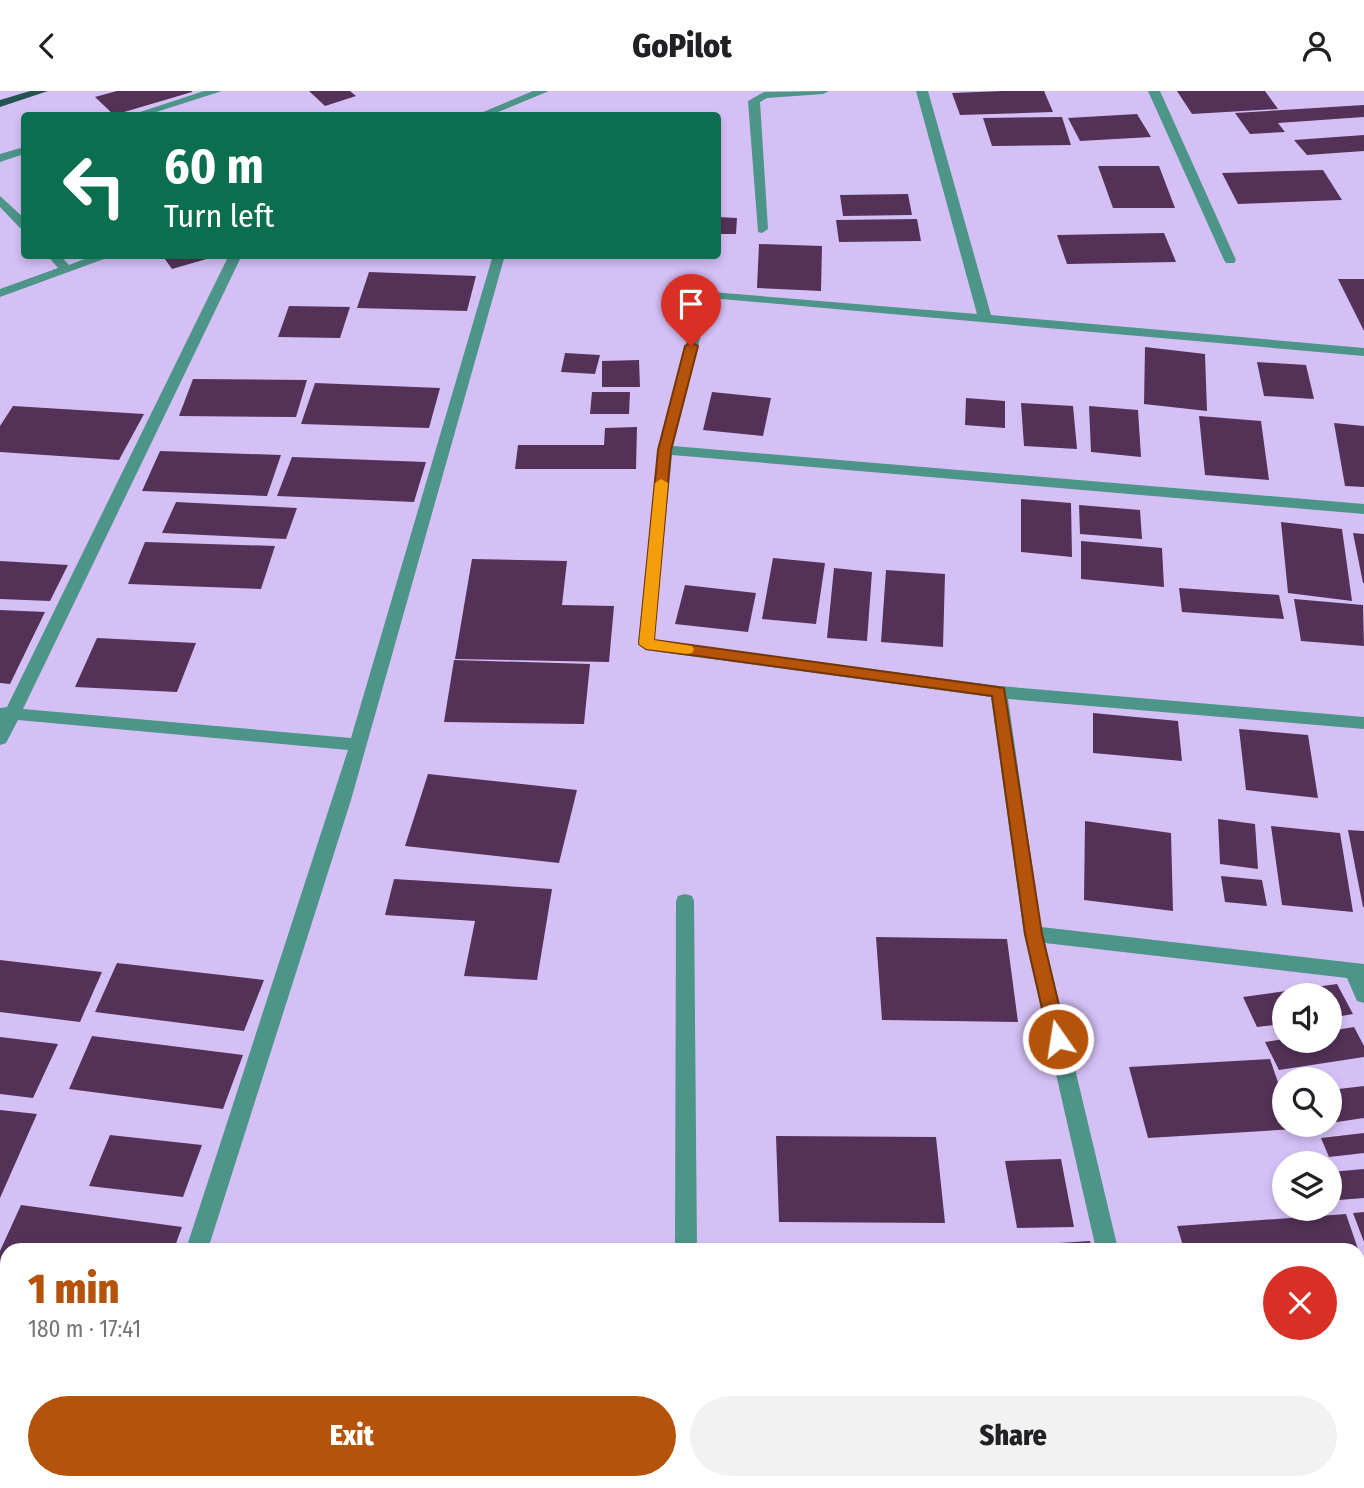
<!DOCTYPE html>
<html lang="en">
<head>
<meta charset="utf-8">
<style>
  :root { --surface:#fff; --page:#f2f2f2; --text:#202124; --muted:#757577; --accent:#b45309 }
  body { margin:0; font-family:"Fira Sans Condensed",sans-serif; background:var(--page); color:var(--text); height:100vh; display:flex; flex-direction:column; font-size:26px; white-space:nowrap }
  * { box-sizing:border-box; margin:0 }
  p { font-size:23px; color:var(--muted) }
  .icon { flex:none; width:38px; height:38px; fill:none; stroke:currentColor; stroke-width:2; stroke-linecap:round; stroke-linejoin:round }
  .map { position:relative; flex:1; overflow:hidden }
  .side { position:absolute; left:0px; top:1152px; width:1365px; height:247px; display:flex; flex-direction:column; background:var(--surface); border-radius:21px 21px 0 0; box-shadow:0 4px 10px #0003 }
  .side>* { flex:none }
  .guide { position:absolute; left:21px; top:21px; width:700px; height:147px; border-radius:7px; box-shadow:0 4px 10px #0003; background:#0b6e4f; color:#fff; overflow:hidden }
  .buttons { position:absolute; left:1272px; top:892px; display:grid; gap:14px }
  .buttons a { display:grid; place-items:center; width:70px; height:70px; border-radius:50%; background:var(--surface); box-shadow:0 4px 10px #0003; font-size:35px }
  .pin { position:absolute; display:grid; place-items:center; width:60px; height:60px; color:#fff; margin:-72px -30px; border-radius:50% 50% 50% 0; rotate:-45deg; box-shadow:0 0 7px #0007 }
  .pin .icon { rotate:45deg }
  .me { position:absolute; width:77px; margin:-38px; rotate:347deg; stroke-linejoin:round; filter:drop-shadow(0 0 5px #0008) }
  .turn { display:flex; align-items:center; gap:24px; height:147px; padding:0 28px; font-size:32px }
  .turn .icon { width:91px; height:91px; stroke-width:2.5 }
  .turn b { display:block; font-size:49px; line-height:60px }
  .round { display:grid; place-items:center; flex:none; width:74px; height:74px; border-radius:37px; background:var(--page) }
  .head { display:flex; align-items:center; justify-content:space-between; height:119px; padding:0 28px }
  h1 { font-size:42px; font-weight:800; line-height:52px; color:var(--accent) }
  .action { display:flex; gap:14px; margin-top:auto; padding:14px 28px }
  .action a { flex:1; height:80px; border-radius:42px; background:var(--accent); color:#fff; font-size:28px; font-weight:800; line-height:80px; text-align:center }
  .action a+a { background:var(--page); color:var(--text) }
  header { display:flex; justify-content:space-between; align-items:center; height:91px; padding:0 28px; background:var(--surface); font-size:32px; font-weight:800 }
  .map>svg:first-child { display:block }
  .building { fill:#543258 }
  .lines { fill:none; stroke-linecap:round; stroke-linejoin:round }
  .minor { fill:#4d9489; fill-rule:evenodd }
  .major { fill:#23554e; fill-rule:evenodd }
  .route { fill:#b45309; stroke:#753606; stroke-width:2 }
  .slow { fill:#f59e0b }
</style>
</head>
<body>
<header><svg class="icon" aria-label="back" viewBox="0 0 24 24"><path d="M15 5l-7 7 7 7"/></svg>GoPilot<svg class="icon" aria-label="person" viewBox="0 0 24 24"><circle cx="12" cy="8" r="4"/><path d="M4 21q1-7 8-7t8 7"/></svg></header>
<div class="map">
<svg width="1364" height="1397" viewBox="0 0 1364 1397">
  <rect width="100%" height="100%" fill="#d5c0f6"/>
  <g class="building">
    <path d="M117 0H192V1L114 24 95 6Z"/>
    <path d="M309 0H350L356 5 325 15Z"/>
    <path d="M1002 0H1044L1053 21 960 24 952 2Z"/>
    <path d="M1177 0H1265L1278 18 1192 23Z"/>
    <path d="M1364 14V26L1278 32 1285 41 1250 43 1235 22Z"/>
    <path d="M1137 23 1151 46 1080 50 1068 27Z"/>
    <path d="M1062 26 1071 54 992 55 983 27Z"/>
    <path d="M1364 44V60L1307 64 1294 49Z"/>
    <path d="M1098 75H1159L1175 117H1113Z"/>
    <path d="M1323 79 1342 109 1238 113 1222 82Z"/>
    <path d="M908 103 912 124 843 125 840 104Z"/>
    <path d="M718 126 737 127 736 143H718Z"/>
    <path d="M917 128 921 150 839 151 836 129Z"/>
    <path d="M1164 142 1176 171 1067 173 1057 144Z"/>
    <path d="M759 153 822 155 821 200 757 197Z"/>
    <path d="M162 164H217V165L172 178Z"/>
    <path d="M369 181 476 185 467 220 357 217Z"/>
    <path d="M1338 188H1364V240Z"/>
    <path d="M289 215 350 216 340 247 278 246Z"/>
    <path d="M1145 256 1205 263 1207 320 1144 313Z"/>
    <path d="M565 262 600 264 595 283 561 281Z"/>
    <path d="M639 269 640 296H602V270Z"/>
    <path d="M1257 271 1306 274 1314 308 1264 305Z"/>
    <path d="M193 288 307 289 296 326 179 325Z"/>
    <path d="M315 292 440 297 429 337 301 333Z"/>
    <path d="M592 301H630L629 323H590Z"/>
    <path d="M712 301 771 307 763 345 703 339Z"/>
    <path d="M966 307 1005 310V337L965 334Z"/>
    <path d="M1021 312 1073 315 1077 358 1024 355Z"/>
    <path d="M13 315 144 323 119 369 0 361V335Z"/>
    <path d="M1089 315 1138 319 1141 366 1091 361Z"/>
    <path d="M1199 325 1261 330 1269 389 1205 384Z"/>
    <path d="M1334 332 1364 335V396L1345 395Z"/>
    <path d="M637 336 636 378H515L518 354H604L605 337Z"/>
    <path d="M160 360 281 364 267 405 142 400Z"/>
    <path d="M292 366 426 371 414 411 277 405Z"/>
    <path d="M1021 408 1071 412 1072 466 1021 461Z"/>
    <path d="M176 411 297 417 286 448 162 442Z"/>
    <path d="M1079 414 1140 419 1142 448 1080 443Z"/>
    <path d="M1281 431 1342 438 1352 510 1288 502Z"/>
    <path d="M1353 442 1364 443V492H1363Z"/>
    <path d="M1081 450 1162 457 1164 496 1081 488Z"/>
    <path d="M145 451 275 455 261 498 128 493Z"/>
    <path d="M773 467 825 472 816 533 762 528Z"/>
    <path d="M472 468 567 470 562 514 614 515 609 571 455 568Z"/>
    <path d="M0 470 68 474 50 510 0 508Z"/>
    <path d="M834 477 872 481 867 550 827 547Z"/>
    <path d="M886 479 945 483 943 556 881 551Z"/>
    <path d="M685 494 756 502 748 541 675 533Z"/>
    <path d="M1179 497 1279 504 1284 528 1182 521Z"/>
    <path d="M1294 508 1363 514 1364 555 1301 550Z"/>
    <path d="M0 519 45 521 10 593 0 592Z"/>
    <path d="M97 547 196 552 177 601 75 596Z"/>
    <path d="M454 569 590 573 584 633 444 631Z"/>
    <path d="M1093 622 1178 630 1182 670 1093 662Z"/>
    <path d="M1239 638 1308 644 1318 707 1246 699Z"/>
    <path d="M428 683 577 699 559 772 405 755Z"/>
    <path d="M1218 728 1255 733 1258 778 1220 773Z"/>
    <path d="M1085 730 1171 742 1173 820 1084 809Z"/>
    <path d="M1271 735 1340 742 1353 821 1282 814Z"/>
    <path d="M1348 739 1364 740V816H1363Z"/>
    <path d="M1221 785 1262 789 1267 815 1225 811Z"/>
    <path d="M394 788 552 798 537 889 464 885 475 830 385 824Z"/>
    <path d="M876 846 1007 848 1018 931 882 929Z"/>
    <path d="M0 869 102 881 80 931 0 921Z"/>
    <path d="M117 872 264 889 244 940 95 921Z"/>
    <path d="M1337 893 1353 923 1330 927V905H1284V933L1257 936 1243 906Z"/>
    <path d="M1354 936 1364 955V966L1279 979 1265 951 1284 948V950H1330V940Z"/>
    <path d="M92 945 243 964 223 1018 69 998Z"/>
    <path d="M0 946 58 953 33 1007 0 1003Z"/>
    <path d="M1270 968 1284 1009V1034H1293L1295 1038 1148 1047 1129 976Z"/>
    <path d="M1364 995V1027L1330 1032V999Z"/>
    <path d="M0 1019 37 1023 0 1107Z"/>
    <path d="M1364 1042V1062L1329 1066 1321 1047Z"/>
    <path d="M110 1044 202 1054 183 1106 89 1095Z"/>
    <path d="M776 1045 936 1046 945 1132 779 1131Z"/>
    <path d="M1061 1068 1074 1136 1017 1137 1005 1070Z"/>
    <path d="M1364 1078V1107L1339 1109 1330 1081Z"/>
    <path d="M21 1114 182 1136 174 1158H7V1177L0 1176V1160Z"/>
    <path d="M1364 1121V1151L1353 1122Z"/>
    <path d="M1346 1123 1358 1158H1184L1177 1135Z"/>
    <path d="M1090 1150 1092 1158H996V1156Z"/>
    <path d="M1358 1160 1364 1176V1218H1358Z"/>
  </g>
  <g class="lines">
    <g class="minor">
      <path d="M204 0H222L147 24H131Z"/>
      <path d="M533 0H549L491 24H476Z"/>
      <path d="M829 0 823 3 767 7 760 11 768 138 762 142 758 141 748 10 764 1Z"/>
      <path d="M916 0H928L991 224 1364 257V265L710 207 673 355 1364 413V423L672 364 654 549 999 595 1364 626V638L1008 608 1041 836 1364 873V912L1357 910 1347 887 1045 852 1118 1158H1096L1024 843 991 606 646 559 638 553 658 359 700 200 977 223Z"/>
      <path d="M1148 0H1160L1236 169 1234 172H1226L1224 169Z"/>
      <path d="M24 56V63L0 71V63Z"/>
      <path d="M0 105 24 127V138L20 137 0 116Z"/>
      <path d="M47 164H60L69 174 95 164H115L0 206V198L58 177Z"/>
      <path d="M229 164H242L23 618 351 647 493 164H505L351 709 208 1158H186L348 659 18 629 6 652 0 654V617L7 616Z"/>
      <path d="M685 803 692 805 694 810 697 1158H675L676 810 678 805Z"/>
      <path d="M110 1391H134L132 1397H108Z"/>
      <rect x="674" y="1391" width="24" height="6"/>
      <path d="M1150 1391H1174L1175 1397H1151Z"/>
    </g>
    <path class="major" d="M30 0H48L0 16V9Z"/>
  </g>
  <path class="route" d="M691 251 698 255 671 359 654 549 1004 597 1042 843 1067 948 1064 954 1058 956 1052 954 1049 948 1025 843 992 605 646 558 639 553 658 359 685 255Z"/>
  <path class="slow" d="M661 388 668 392 654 549 692 555 694 558 692 562 687 563 646 558 639 553 655 392Z"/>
</svg>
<div class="buttons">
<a><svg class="icon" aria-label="sound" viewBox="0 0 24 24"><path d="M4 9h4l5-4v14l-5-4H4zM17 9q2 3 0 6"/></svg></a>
<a><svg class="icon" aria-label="search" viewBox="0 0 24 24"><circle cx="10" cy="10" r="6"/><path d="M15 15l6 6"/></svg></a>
<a><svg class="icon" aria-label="layers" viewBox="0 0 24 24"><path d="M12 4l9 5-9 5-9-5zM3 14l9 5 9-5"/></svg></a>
</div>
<div class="pin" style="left:691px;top:255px;background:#d93025"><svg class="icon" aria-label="arrive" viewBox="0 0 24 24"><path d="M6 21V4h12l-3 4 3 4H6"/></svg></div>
<svg class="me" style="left:1058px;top:948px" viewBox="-20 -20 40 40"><circle r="17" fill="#b45309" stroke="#fff" stroke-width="3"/><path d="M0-11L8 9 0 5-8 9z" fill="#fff"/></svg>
<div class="guide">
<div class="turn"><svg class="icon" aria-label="left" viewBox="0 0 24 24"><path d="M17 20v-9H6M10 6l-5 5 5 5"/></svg><div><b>60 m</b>Turn left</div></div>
</div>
<section class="side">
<div class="head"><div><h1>1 min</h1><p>180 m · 17:41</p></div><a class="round" style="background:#d93025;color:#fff"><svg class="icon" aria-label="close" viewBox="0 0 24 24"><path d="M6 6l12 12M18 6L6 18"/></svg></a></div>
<div class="action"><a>Exit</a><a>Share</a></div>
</section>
</div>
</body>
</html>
